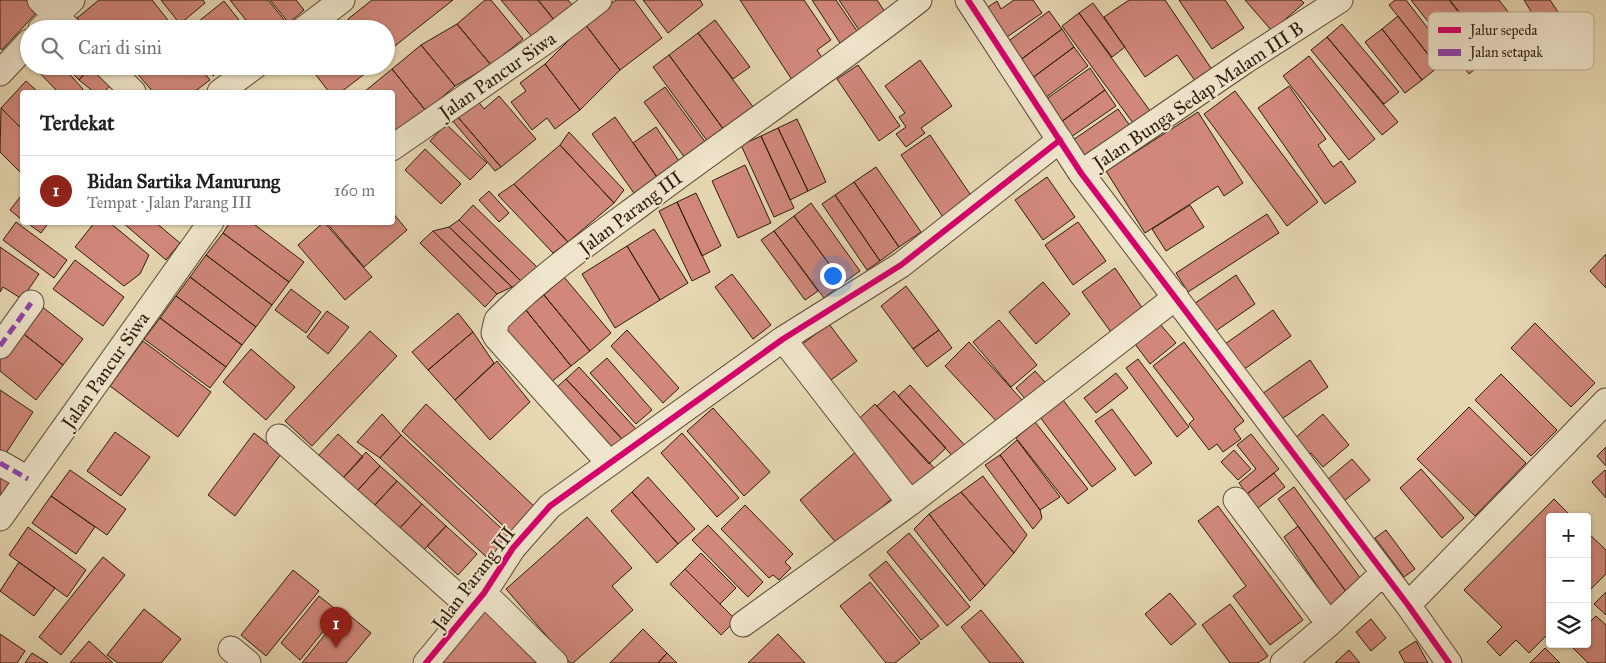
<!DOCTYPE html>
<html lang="id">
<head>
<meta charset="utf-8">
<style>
	body { margin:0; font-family:"IM FELL Great Primer",serif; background:#f2f2f2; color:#202124 }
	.controls { position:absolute; right:15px; bottom:15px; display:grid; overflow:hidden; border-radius:5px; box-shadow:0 1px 4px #0004 }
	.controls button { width:45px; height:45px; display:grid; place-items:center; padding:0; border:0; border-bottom:1px solid #e0e0e0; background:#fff; color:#202124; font:25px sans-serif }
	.you { position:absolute; left:832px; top:275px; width:18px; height:18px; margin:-12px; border:4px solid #fff; border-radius:50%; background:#1a73e8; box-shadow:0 0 0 8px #1a73e833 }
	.badge { display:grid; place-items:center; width:32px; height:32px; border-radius:50%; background:#8f2418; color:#fff; font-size:16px; font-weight:700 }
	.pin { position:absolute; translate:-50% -41px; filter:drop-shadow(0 1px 2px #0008) }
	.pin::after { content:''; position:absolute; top:26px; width:18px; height:15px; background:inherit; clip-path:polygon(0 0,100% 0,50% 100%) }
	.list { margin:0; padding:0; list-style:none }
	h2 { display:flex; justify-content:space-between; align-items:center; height:65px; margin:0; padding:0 20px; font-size:21px }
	h2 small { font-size:16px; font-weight:400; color:#757577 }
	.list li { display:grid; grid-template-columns:32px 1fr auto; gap:15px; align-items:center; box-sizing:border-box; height:70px; padding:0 20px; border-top:1px solid #e0e0e0 }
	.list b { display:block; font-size:19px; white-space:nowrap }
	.list p { margin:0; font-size:16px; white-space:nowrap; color:#757577 }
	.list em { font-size:16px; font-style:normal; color:#757577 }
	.icon { flex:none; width:28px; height:28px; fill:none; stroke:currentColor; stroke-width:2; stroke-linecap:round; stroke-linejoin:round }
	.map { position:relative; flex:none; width:1606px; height:663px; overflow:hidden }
	.search { position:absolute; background:#fff; box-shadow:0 1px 4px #0004; left:20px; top:20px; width:375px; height:55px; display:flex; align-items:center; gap:12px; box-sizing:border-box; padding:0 18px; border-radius:28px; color:#757577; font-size:19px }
	.panel { position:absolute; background:#fff; box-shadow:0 1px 4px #0004; left:20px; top:90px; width:375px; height:135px; border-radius:5px }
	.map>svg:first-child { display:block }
</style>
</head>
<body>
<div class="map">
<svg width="1606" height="663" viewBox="0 0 1606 663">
	<rect width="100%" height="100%" fill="#e6d7b1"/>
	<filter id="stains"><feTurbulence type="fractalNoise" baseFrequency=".004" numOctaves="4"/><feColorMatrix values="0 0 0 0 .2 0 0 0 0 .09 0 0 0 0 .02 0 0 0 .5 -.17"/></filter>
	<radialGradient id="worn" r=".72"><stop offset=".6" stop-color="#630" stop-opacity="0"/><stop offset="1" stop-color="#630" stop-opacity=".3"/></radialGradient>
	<!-- building -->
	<path fill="#d1887b" stroke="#2e1c0e" d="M0,0H26L38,11L2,50L0,48Z
		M99,0H152L175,29H85L77,18Z
		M161,0H203L205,3L180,24Z
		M230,0H268L285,21L275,29H253Z
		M270,0H296L304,10L289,23Z
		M372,0H453L386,53V29H355L348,19Z
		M485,0H491L523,39L491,65L457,24Z
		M501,0H538L559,26L538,44Z
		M538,0H568L577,11L559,26Z
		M616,0H634L662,38L620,70L585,24Z
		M643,0H700L703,5L668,33Z
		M740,0H804L831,40L817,50L825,62L794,83Z
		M812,0H836L857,31L840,43Z
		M839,0H877L891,21L865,39Z
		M1014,0H1033L1042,13L1001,41L982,11L997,1L1001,9Z
		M1129,0H1165L1215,74L1198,85L1177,55L1145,77L1104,17Z
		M1179,0H1225L1244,28L1212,49Z
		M1245,0H1301L1304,3L1272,31Z
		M1395,0H1406L1450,57L1438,67L1389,5Z
		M1411,0H1449L1470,27L1459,36L1481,64L1469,74Z
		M1450,0H1499L1518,25L1488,49Z
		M1524,0H1550L1562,18L1543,31Z
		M224,1L246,29H189Z
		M1093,3L1125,47L1112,57L1079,13Z
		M1049,11L1062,29L1019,61L1006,43Z
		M1079,13L1153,115L1136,127L1062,26Z
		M1398,16L1438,67L1422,80L1382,29Z
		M341,20L348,29H329Z
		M715,20L750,67L733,79L698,33Z
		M457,24L491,65L455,86L421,45Z
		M585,24L620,70L580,110L545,64Z
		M1342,24L1399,92L1384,104L1327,37Z
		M1062,29L1074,47L1031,79L1019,61Z
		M1382,29L1422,80L1405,93L1365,42Z
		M698,33L754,108L724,130L669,55Z
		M1327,37L1398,122L1382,135L1311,50Z
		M421,45L455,86L426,111L392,69Z
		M1074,47L1088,66L1045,98L1031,79Z
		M669,55L724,130L708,142L653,67Z
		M1309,56L1375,139L1349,160L1283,76Z
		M920,60L952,106L921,128L925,133L906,147L896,134L906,127L899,117L905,113L885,86Z
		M545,64L580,110L555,129L547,118L532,130L511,102L526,91L520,83Z
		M858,65L900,126L879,141L837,79Z
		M33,66H62L83,89L80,92H58Z
		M65,66H91L79,80Z
		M91,66H101L116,80L104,92H94L79,80Z
		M143,66H199L210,80L194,92H153L136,72Z
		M205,66H225L213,76Z
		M309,66H375L341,92H329Z
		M1090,68L1105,90L1061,122L1045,100Z
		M392,69L426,111L392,136V92H364Z
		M26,81L38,92H22V129L1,108Z
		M1289,86L1326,139L1318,145L1333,167L1341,161L1356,182L1325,204L1258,108Z
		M665,87L706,143L685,158L644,102Z
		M1105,90L1116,106L1071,137L1061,122Z
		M1235,91L1318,202L1287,226L1204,114Z
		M499,96L536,139L501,167L456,115L477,100L484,109Z
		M1,108L22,129L21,173L0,152Z
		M1118,109L1133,130L1088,162L1073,140Z
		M1198,112L1243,183L1224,196L1218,186L1145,233L1106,171Z
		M456,115L501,167L495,171L451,119Z
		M615,117L659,180L636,196L592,134Z
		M797,119L826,182L808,191L778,128Z
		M446,124L487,163L470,180L430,141Z
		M656,127L681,164L659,180L633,143Z
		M778,128L808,191L790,200L761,136Z
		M569,132L624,190L614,203L560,145Z
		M930,135L972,197L943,217L901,155Z
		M761,136L794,208L774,217L741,145Z
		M560,145L614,203L568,242L514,184Z
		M425,149L461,184L441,204L405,170Z
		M745,165L771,223L738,238L712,181Z
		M876,167L921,232L899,247L854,182Z
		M1047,177L1075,217L1043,240L1015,200Z
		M854,182L899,247L880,261L835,195Z
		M514,184L568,242L553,253L498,195Z
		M489,191L509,213L499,222L479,200Z
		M696,193L721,246L702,256L677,202Z
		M835,195L880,261L867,270L822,204Z
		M21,196L22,197V220L10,210Z
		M677,202L710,272L692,281L659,211Z
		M811,203L860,271L843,283L794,216Z
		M473,205L538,268L523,283L459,220Z
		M1190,205L1204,227L1166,251L1152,229Z
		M392,212L407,230L364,267L326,222H392Z
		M1267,214L1279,233L1188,292L1176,273Z
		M794,216L843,283L824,298L774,231Z
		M459,220L523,283L512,287L449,227Z
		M16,222L67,260L54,278L3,240Z
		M26,222H49L41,233Z
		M95,222H109L149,255L140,274L124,286L75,247Z
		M122,222H155L180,243L166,260Z
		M230,222H251L304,262L289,282L223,233Z
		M324,222L372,277L345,300L298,245Z
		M1078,222L1106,261L1073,285L1045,245Z
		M449,227L512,287L497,294L433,231Z
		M654,229L688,283L660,300L627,246Z
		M433,231L497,294L485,307L420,243Z
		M774,231L818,291L805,300L761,240Z
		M223,233L289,282L272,305L206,255Z
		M627,246L660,300L615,328L582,274Z
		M0,247L39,274L22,299L3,287L0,292Z
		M1606,254V288L1590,271Z
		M206,255L272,305L256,327L190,277Z
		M75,260L124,297L103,326L53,289Z
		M1115,268L1145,312L1113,335L1082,292Z
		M732,274L771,325L753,339L715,287Z
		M1236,275L1255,304L1207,337L1188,308Z
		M190,277L256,327L242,345L176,296Z
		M564,277L611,333L590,351L544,295Z
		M1043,282L1070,314L1036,344L1009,312Z
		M906,286L939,330L913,349L881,306Z
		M291,289L321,312L306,333L275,310Z
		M544,295L590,351L571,366L525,309Z
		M176,296L242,345L226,367L160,318Z
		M40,305L83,339L63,365L20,331Z
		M525,309L571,366L545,387L499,331Z
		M1273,310L1291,336L1236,375L1218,349Z
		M327,311L349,327L328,354L307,337Z
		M458,313L473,332L428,370L412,352Z
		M160,318L226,367L210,388L144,339Z
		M999,320L1037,365L1011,387L973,342Z
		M1535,323L1595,383L1571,407L1511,348Z
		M829,324L857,361L824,385L797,348Z
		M1160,324L1176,343L1150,364L1135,344Z
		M627,330L679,388L663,403L611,346Z
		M939,330L952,348L927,367L913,349Z
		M20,331L63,365L36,400L0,371V357Z
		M370,331L397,356L312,446L285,421Z
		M473,332L494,363L455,400L428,370Z
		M143,341L211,392L178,437L110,386Z
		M969,342L1024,402L1000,425L945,366Z
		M1184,342L1244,421L1234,429L1241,439L1223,452L1217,444L1209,450L1189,424L1194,419L1153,366Z
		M251,349L295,387L266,420L223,382Z
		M607,358L652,410L636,424L590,373Z
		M1138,359L1189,427L1177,437L1126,368Z
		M1310,360L1328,387L1273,425L1255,399Z
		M497,361L530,402L490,440L455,400Z
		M579,367L636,429L623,440L566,379Z
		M1035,371L1052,390L1032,407L1016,388Z
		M1116,373L1128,388L1096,413L1084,398Z
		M1501,374L1557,430L1531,456L1475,400Z
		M566,379L623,440L605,457L548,395Z
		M910,385L969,450L957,461L898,396Z
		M0,390L33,412L4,456L0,453Z
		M894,391L946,448L929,464L877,406Z
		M1063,400L1116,469L1092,487L1040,417Z
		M426,404L537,509L513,535L402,431Z
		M875,404L938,472L915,493L853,424Z
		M1469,407L1526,463L1475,516L1417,459Z
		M713,408L770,472L744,496L687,431Z
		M1112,409L1152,463L1135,476L1095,421Z
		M382,414L401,435L380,458L357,442Z
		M1323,414L1349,445L1323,467L1311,453L1302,461L1287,445Z
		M1035,422L1088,489L1068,504L1016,438Z
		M115,432L150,457L121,496L87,471Z
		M254,433L281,454L235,516L208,495Z
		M682,433L739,498L717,517L661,453Z
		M338,434L363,457L343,478L319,455Z
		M1251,434L1279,469L1247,494L1239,483L1256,469L1237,445Z
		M401,435L516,542L495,565L380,458Z
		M1017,440L1060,497L1040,510L1000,455Z
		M1606,447V466L1597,456Z
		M858,450L896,495L838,545L800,500Z
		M1234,450L1251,469L1238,480L1221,462Z
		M366,452L380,466L357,491L343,478Z
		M1000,455L1040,510L1042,518L1033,529L985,465Z
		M1352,459L1370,480L1339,505L1321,485Z
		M380,466L397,481L374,506L357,491Z
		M1421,469L1464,518L1442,538L1400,488Z
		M70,470L126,509L107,535L51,496Z
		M1605,470L1606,471V498L1592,482Z
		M1274,473L1285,487L1258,508L1247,494Z
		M0,476L9,483L0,496Z
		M983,476L1027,535L1014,553L961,492Z
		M648,477L695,529L678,544L632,492Z
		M397,481L422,504L399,529L374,506Z
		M1294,487L1366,586L1350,597L1278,499Z
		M632,492L678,544L657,563L611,511Z
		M961,492L1014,553L985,586L929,514Z
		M51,496L95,527L76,554L32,523Z
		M1554,499L1572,517H1550V632L1529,653L1516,640L1500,656L1487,642L1502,627L1464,590Z
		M422,504L446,526L423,551L399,529Z
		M745,505L793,554L785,562L791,568L779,580L773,575L769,578L721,529Z
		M1218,506L1303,620L1270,645L1233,596L1246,586L1198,521Z
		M929,514L985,586L970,601L914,529Z
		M587,517L632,568L612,586L633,610L573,663H570L506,589Z
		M708,525L763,582L748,597L692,540Z
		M446,526L477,554L458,575L427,546Z
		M1298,526L1350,597L1332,608L1284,537Z
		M28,527L86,570L67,597L9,555Z
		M1386,530L1415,569L1404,577L1375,538Z
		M1587,532L1606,550V574L1587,593Z
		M909,533L970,607L947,626L887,552Z
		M701,553L736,588L720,604L685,569Z
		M103,557L125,575L61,655L39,637Z
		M886,561L939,626L921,640L869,575Z
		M19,562L55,588L34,616L0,591Z
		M685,569L736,620L721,635L670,584Z
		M293,570L319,591L266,656L241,635Z
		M870,582L920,643L895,663H886L840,606Z
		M1606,592V615L1594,604Z
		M1170,593L1196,624L1171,645L1145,614Z
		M319,596L339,612L300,660L281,643Z
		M484,604L545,663H437Z
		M1230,604L1268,656L1258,663H1230L1202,625Z
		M144,609L181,639L161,663H118L107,655Z
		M981,610L1024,663H990L961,627Z
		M344,611L371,633L346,663H302Z
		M1596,616L1606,625V663H1588L1569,644H1587V625Z
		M1371,619L1386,638L1371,651L1356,632Z
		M643,629L667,653L658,663H610Z
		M0,634L25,651L17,663H0Z
		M778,634L805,663H748Z
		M89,641L113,663H70Z
		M1416,641L1428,663H1405L1399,652Z
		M1545,648L1560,663H1530Z
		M1349,650L1360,663H1335Z
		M32,653L48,663H25Z
		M667,653L677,663H658Z"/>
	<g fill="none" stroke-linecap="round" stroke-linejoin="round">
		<defs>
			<path id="street" d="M40,0L69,29
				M968,0L1081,173L1408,605L1449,663
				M41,29L72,0
				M304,29L342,0
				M107,66L133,92
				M0,73L29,42
				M220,92L255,66
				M392,148L546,41L599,0
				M1081,173L1245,61L1340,0
				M783,339L910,503
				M0,346L31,303
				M279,437L471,608
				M0,463L28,479
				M609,463L497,338L494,333L497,320C541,276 592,240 641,204C733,135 829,70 919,0
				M1236,500L1329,624
				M0,518L211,222
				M484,593L555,663
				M1408,605L1606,401
				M743,624L910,503L1176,297
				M231,649L248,663
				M426,663L484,593L513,548L550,506L783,339L901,265L1060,140
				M1283,663L1329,624L1383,573"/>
		</defs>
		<!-- street casing -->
		<use href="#street" stroke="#5c4b37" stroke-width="27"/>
		<!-- street -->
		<use href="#street" stroke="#efe5cc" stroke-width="25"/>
		<!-- quiet -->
		<path stroke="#8e44ad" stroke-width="5" stroke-dasharray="10 5" stroke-linecap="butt" d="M0,346L31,303
			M0,463L28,479"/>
		<defs>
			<path id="cycleway" d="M968,0L1081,173L1408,605L1449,663
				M426,663L484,593L513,548L550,506L783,339L901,265L1060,140"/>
		</defs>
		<!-- cycleway casing -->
		<use href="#cycleway" stroke="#efe5cc" stroke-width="9"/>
		<!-- cycleway -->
		<use href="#cycleway" stroke="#d6006c" stroke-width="6"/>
	</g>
	<g text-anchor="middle" stroke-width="4" stroke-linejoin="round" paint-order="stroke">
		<!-- street labels -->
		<g font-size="19" fill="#2e1c0e" stroke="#efe5cc">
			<text transform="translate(497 75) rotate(-35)" y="7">Jalan Pancur Siwa</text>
			<text transform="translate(1198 95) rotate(-34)" y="7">Jalan Bunga Sedap Malam III B</text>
			<text transform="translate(630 212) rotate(-37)" y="7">Jalan Parang III</text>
			<text transform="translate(105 370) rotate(-55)" y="7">Jalan Pancur Siwa</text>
			<text transform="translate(473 578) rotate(-53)" y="7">Jalan Parang III</text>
		</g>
	</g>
	<!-- legend -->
	<rect x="1428" y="12" width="166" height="58" rx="8" fill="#efe5cc" stroke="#b5a993" stroke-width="1"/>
	<rect x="1438" y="27" width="23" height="6" fill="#d6006c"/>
	<rect x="1438" y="49" width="23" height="7" fill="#8e44ad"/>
	<g font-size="14" fill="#2e1c0e">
		<text x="1470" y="35">Jalur sepeda</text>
		<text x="1470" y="57">Jalan setapak</text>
	</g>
	<rect width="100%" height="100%" filter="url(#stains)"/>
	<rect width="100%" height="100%" fill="url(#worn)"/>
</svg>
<div class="controls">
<button>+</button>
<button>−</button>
<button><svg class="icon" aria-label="layers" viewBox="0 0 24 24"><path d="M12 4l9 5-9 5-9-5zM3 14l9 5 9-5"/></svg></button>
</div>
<div class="you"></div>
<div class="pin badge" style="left:336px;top:648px">1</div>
<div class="search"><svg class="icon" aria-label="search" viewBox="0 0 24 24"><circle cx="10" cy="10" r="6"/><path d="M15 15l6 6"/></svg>Cari di sini</div>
<section class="panel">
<h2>Terdekat<small></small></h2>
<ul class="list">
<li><span class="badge">1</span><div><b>Bidan Sartika Manurung</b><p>Tempat · Jalan Parang III</p></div><em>160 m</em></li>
</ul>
</section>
</div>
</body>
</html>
